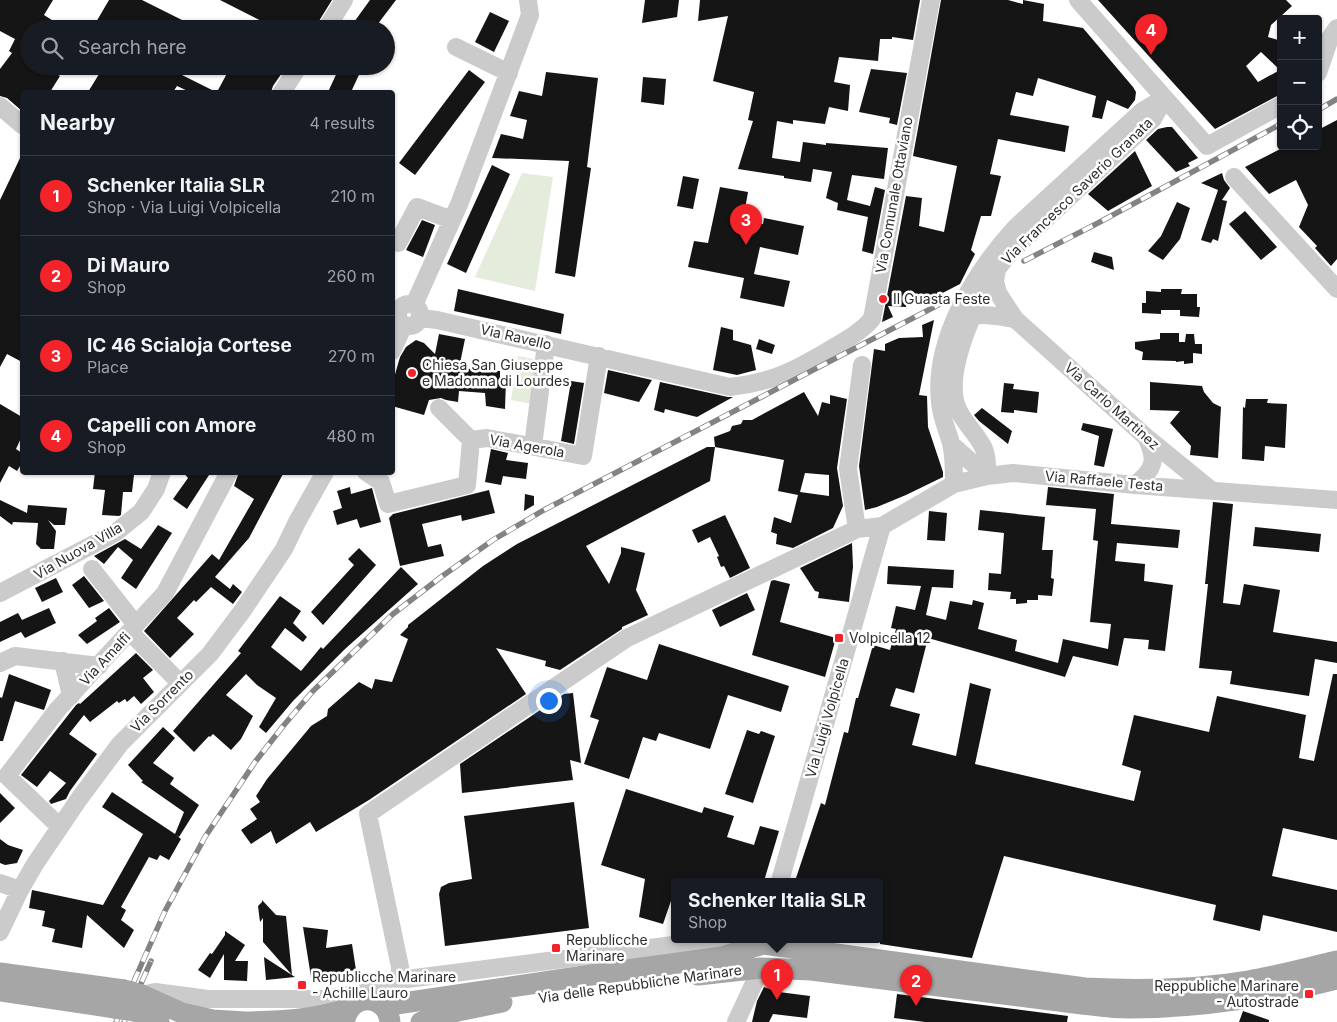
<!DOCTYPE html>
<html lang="en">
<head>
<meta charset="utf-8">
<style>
	body { margin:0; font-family:Inter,sans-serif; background:#20242c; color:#f1f3f6 }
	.controls { position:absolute; right:15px; top:15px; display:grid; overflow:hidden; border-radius:5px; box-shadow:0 1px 4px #0004 }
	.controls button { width:45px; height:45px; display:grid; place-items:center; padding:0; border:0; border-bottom:1px solid #363941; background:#171b24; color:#f1f3f6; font:25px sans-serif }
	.you { position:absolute; left:548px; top:700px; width:18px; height:18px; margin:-12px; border:4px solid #fff; border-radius:50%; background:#1a73e8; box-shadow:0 0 0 8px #1a73e833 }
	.badge { display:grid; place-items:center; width:32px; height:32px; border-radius:50%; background:#f22429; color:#fff; font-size:16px; font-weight:700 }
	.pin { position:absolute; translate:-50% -41px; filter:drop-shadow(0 1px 2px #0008) }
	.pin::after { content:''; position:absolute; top:26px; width:18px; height:15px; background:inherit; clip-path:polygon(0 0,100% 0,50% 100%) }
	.popup { position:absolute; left:671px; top:878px; width:212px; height:65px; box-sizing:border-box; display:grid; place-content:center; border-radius:5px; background:#171b24; filter:drop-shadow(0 1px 4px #0005); font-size:16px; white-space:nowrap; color:#9ea1a6 }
	.popup b { font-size:19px; color:#f1f3f6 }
	.popup::after { content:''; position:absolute; left:50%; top:100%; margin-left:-10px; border:10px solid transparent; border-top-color:#171b24 }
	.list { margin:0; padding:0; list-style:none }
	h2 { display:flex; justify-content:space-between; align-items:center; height:65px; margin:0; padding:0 20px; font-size:21px }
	h2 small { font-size:16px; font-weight:400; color:#9ea1a6 }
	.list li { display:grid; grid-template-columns:32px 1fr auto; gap:15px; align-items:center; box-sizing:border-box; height:80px; padding:0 20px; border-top:1px solid #363941 }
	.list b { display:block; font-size:19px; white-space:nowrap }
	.list p { margin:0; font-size:16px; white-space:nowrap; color:#9ea1a6 }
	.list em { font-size:16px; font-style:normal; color:#9ea1a6 }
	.icon { flex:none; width:28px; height:28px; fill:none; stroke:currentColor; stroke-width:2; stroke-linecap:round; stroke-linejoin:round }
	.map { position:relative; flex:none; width:1337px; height:1022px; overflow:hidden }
	.search { position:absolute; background:#171b24; box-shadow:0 1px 4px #0004; left:20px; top:20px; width:375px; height:55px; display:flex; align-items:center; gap:12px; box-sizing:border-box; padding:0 18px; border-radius:28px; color:#9ea1a6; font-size:19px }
	.panel { position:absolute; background:#171b24; box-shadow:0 1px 4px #0004; left:20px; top:90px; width:375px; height:385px; border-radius:5px }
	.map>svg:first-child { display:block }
</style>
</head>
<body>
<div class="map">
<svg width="1337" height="1022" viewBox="0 0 1337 1022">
	<rect width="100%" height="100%" fill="#fff"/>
	<!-- green -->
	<path fill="#e4eddb" d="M522,173L553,177L535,291L475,277Z
		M518,356L539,360L532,404L511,400Z"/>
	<!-- building -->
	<path fill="#151515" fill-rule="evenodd" d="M0,0H53L44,15L66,29H29V66H55L52,72L60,76L50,92H22V111L7,98L0,96V69L12,53L9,51L15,39L0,31Z
		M109,0H142L200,29H150L142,25L139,29H92Z
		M220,0H332L314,29H270L271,26Z
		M370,0H396L374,29H349Z
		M645,0H679L677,17L642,23Z
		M700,0H920L913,40L892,37V39H880L878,61L839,57L834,82L850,85L848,111L829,107L825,124L793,120V124L777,121L772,158L800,162L803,142L826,145V143L888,148L884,179L852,175L847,200L870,206L875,187L885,190L873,254L862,251L868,217L837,210L838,203L826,198L832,172L813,169L811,182L784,178V176L738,169L753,121L748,120L754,92L713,81L728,16L698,21Z
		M941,0H1008L1023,4V0L1044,4L1043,21L1083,28L1133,87L1136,92L1135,100L1128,109L1107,100L1102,119L1092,117L1096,96L1038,78L1033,96L1016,92L1010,115L1069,126L1065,152L998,139L990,174L1001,176L991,216H981L971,250L975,254L960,284L931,299L908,295L906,307L888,306L893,317L882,322L906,196L922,198L919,226L944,232L957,166L913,156Z
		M1098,0H1286L1292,6L1271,25L1268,37L1281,41V94L1215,129ZM1261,52L1280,70L1258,82L1246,66Z
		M490,12L509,21L494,52L475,42Z
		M104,66H164L216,92H190L177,86L173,92H88Z
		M231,66H278L284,70L273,86L271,92H217Z
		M340,66H363L351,92H328Z
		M871,69L907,73L897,125L889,123L890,118L859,112Z
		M469,70L485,82L415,175L399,163Z
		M546,72L598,78L587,167L591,168L575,277L555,273L569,161L492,158L501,134L523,139L527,120L510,116L519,91L542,96Z
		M643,77L666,79L664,105L641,102Z
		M1337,120V259L1331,266L1315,248L1317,246L1299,227L1308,205L1296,180L1269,194L1245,167L1286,146H1318V130Z
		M1167,127H1172L1198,158L1188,163L1190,166L1176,172L1146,140L1158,129Z
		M1135,151L1152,186L1108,211L1088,194Z
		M22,154V362L7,354L0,367V200Z
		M492,165L510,174L466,273L447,264Z
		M1222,173L1224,180L1230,188L1222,200L1227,201L1218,241L1213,239L1211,243L1201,240L1218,190L1201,183Z
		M683,176L699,179L693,209L677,206Z
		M720,187L748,192L743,220L763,224L764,218L804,226L798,255L760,247L754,274L790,281L784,307L740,298L744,278L688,267L694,241L708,243Z
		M1177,202L1190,208L1180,239L1163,260L1148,251L1161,236Z
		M1245,211L1277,247L1261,260L1229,224Z
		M422,220L435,225L423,257L406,250Z
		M1094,252L1112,257L1114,270L1091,262Z
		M458,289L564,314L561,334L454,311Z
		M1161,289H1182L1181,294H1197V307H1200L1199,317L1180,316V310H1161V314L1142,313V303H1146V291L1161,292Z
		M934,320L919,395L927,396L928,427L943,472V477L906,495L877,507L865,510L859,466L874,349L885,351V344L899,338L923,337L922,325Z
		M721,327L733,330V340L751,345L756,370L737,375L713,370Z
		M1160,333H1179V342H1185L1186,334H1194L1195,344H1202V354L1193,353V363L1184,364V361L1176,362V361L1142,360L1143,352L1135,349V342L1160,339Z
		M439,334L465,339L459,368L500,371V380H506L505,409L486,406L485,393L459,391L458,402L446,400L441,398L429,400L424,415L392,406V385L400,357L406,347L416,340L424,343L435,354Z
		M759,339L775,345L772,354L756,349Z
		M608,370L652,380L639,402L631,400L604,393Z
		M571,381L584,383L574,444L561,441Z
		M660,382L728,397H733L697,417L665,409L664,413L654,410Z
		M1150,382L1202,386L1204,392L1213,403L1221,407L1218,458L1190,455L1191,446L1170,423L1180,411L1150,410Z
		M1004,383L1014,384L1013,389L1039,392L1037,413L1014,410V413L1001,412Z
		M804,392L818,416L822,402L830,404V395L847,399L837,468L843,506L833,528L793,548L776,544L777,534L771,532L774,517L791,523L798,495L778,491L784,460L715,447L714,437L730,431L732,426L741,424L743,420H752ZM805,473L829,475V496L800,492Z
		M1246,399H1268L1267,403L1287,404L1285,448L1265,446L1264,461L1242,459L1243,407L1245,408Z
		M0,404L22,417V436L16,449L22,453V463L17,471L9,466L0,483Z
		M982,408L1012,431L1008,444L979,421L974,415Z
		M1083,423L1113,429L1104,467L1094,465L1099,436L1081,430Z
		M707,447H715L710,481L586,546L609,584L621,553V547L645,553L636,590L648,615L622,627V629L560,670L545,666L546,661L496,648L526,694L369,800L316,832L310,822L276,844L271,831L251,844L241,830L257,819L250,809L260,802L256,796L267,779L311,726L327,716L328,709L359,682L372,689L375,679L392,682L408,639L400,635L408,627V625L483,566L517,544Z
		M491,449L508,453L506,460L528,463L526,479L503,476L501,485L485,482Z
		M95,472L134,475L132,492H123L121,515L119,516L102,515L105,490L93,489Z
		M183,472H211L187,509L173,499L188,478Z
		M239,472H284L249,538L215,577L230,589L233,584L242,592L233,604L211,587L196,602L194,600L177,618L194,634L170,658L144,631L212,554L219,560L254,499L234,486Z
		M350,487L351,494L372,488L381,522L360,528L357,519L337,525L333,511L342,508L337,491Z
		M1048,487L1114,494L1111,524L1180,530L1178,548L1117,543L1115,561L1145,564L1144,581L1173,585L1165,651L1148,649L1149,640L1124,638L1118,666L1073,656L1065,677L928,638L914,693L896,688L890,706L920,714L912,745L956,756L970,683L991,689L975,764L1134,801L1141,771L1122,765L1134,715L1209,732L1217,696L1306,715L1299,758L1314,761L1333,674H1337V840L1283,828L1272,876L1337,890V932L1263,915L1260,931L1213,920L1216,905L1004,856L972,958L880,944V881H795L821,803L825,805L844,732L848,733L856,698H858L873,645L890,650L896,629L891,628L896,606L915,610L921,586L887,584L888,566L954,570L953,588L932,587L926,615L946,620L950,601L972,605L973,600L984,603L978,629L1017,640L1015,651L1058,663L1063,639L1108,649L1111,624L1090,622L1098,541L1093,540L1096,509L1046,505Z
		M489,490L495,513L462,521L461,515L422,524L428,547L441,544L444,556L400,566L389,518L393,514Z
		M525,494L534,496V505L524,511Z
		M0,500L27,513L28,505L67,508L65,525H54L48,520L56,531L54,549H41L36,544L38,523L13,522L12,525L0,516Z
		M1213,502L1233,504L1223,603L1240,605L1244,584L1280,590L1273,632L1337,642V663L1315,659L1309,696L1230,684L1232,671L1199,668L1208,584H1205Z
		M980,510L1045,517L1042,550H1053L1051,578L1054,579L1052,596L1038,595V600H1027V603L1016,604V599H1010L1011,592L988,590L989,573L1001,574L1004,533L978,530Z
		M929,511L947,513L945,541L927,540Z
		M725,515L750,568L730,578L724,566L721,567L717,557L719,556L710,537L698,543L692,530Z
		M158,525L172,533L136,589L121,578L133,560L118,547L104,564L94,556L125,539L141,549Z
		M1255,527L1321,534L1319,552L1253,546Z
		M852,543L853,567L849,602L818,598L819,592L815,591L800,568Z
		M359,548L376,565L323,625L311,612L354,565L348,559Z
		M401,567L418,584L345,649L293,701L266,733L259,727L276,698L257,685L246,674L226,695L253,716L241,739L231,750L213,734L210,737L209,736L194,752L173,731L241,653L238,651L280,596L301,611L293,623L307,637L303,642L285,628L271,647L301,671L321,647L323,649Z
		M84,576L104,601L89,608L72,585Z
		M56,578L63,592L42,602L35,588Z
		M774,580L790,584L780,622L836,638L825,677L752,655L771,581Z
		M747,593L755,610L720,627L712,610Z
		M49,608L56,623L25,638L21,632L0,642V622L18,613L22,620Z
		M109,608L120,622L87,644L78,635L97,621L95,618Z
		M659,644L789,686L781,712L728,695L710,749L659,733L656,741L643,737L629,779L584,764L599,720L590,717L607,667L647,680Z
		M136,653L153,670L143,678L154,692L141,704L134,696L127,702L125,699L119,703L117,701L90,722L84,715L69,734L97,754L70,791L66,799L51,804L49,801L66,783L50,771L37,787L21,775L76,705L79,703L80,704Z
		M9,674L51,690L44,710L15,701L3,741H0V697L2,698Z
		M573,693L581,763L570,760L573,780L462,793L460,764L564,694Z
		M163,727L175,738L153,763L174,778L170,784L199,805L179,837L176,835L181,839L169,860L160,855L157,860L149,857L121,907L126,910L121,920L134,930L124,948L87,915L82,948L52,942L55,929L42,926L45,911L29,908L32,890L103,905L143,834L102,807L112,792L175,834L184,812L141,782L143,781L128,765Z
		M747,730L759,734L761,731L775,736L753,803L725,794Z
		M626,789L702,813L704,807L734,816L727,837L754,845L760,826L779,831L764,881H674V899L672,898L663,924L639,917L645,879L601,865Z
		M0,793L15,808L0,823Z
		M574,802L589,928L445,946L439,894L441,887L449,883L472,879L464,816Z
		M0,839L8,845L23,850L17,863L5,865L0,863Z
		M262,900L276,915L286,916L292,975L263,942V918L260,922L258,906L262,902Z
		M303,927L328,930L326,948L352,944L356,970L311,977Z
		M225,931L245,945L235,961H248L247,981L224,980V954L210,978L198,970L210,953L212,954L225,935Z
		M264,957L295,977L266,980Z
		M764,987L779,992L810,996L807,1018L773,1014L769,1022H752L757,1001Z
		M897,994L1068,1016L1067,1022H925L894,1018Z
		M1243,1011L1269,1020V1022H1239Z"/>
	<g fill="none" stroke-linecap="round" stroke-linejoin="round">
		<!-- minor -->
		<path stroke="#cbcbcb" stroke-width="18" d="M1078,0L1207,146L1281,105
			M326,29L344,0
			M456,47L509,73
			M1318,73L1330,38L1337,28
			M282,92L299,66
			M0,106L22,125
			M1234,177L1337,289
			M392,241L398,243L417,207L452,220
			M997,270L995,281L998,293L1015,319L1146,437L1211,490
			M398 315a11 11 0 1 1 22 0a11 11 0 1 1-22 0Z
			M414,305L460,202L530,15L528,0
			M420,318L437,320L730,387C773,382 794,371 831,349C846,340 861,332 872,319L931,0
			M964,319C981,312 997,316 1015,319
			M392,351L404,325
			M471,440L487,438L583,456L599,356
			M951,444L987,476
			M533,446L546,344
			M366,472L381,482L388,504L467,485L471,440L439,408
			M987,476C987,467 988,458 984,449C977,433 961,421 956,404C945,369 978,297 998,268C1003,261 1009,254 1015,248L1153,119L1163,101
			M954,484C954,471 954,456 951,443C947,429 941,417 940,402C933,340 975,272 1015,228L1141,112L1164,98
			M1135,485C1155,469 1157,460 1146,437
			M857,529L848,469L862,365
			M92,569L136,625
			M0,593L115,533L141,512L156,489L162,472
			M130,632L180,683
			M63,661L71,696
			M0,663L15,656L99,666
			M60,827L7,776L58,709L165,593L229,472
			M780,881L882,526
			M0,883L20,890
			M0,932L20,890L35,864L79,799L120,744L210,654L243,610L284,549L297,522L325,472
			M399,980L400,967L368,814L627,638L857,529L882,526L954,484L987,476L1013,473L1135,485L1337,500
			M142,995L155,992L208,999H325L382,990L399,980L720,939L760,943
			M736,1022L761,968"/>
		<!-- major -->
		<path stroke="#a6a6a6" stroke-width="21" d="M0,973L124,990
			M698,975L761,968L811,970L1082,1004C1098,1006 1113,1008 1128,1008C1199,1008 1269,997 1337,979
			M0,991L115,1008
			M142,995L182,1013L213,1020L245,1022
			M383,1006L598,974L722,957L763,944L1085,988C1140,991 1194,990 1248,981C1278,976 1307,968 1337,961
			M135,1011L159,1022
			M345,1019C352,992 387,994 390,1022
			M245,1022C284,1021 313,1020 350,1008
			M421,1022L458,1011L502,1002"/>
		<defs>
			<path id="rail" d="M1318,110L1337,99
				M1024,261L1098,223L1281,124
				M116,1022L165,911L205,837L255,762L284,725L313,691L393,614L441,577L493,540L544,510L938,305
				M124,1022L151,961"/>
		</defs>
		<!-- rail casing -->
		<use href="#rail" stroke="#838383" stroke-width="5.5"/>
		<!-- rail -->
		<use href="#rail" stroke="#fff" stroke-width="4" stroke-dasharray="11" stroke-linecap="butt"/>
		<!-- major-bridge -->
		<path stroke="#a6a6a6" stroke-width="21" d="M124,990L142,995
			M115,1008L135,1011"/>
	</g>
	<!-- markers -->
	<g fill="#f22429" stroke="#fff" stroke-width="2">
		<circle cx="883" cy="299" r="5"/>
		<circle cx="412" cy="373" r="5"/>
		<rect x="834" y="633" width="10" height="10" rx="2.5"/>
		<rect x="551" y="943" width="10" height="10" rx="2.5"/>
		<rect x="297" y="980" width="10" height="10" rx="2.5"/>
		<rect x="1304" y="989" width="10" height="10" rx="2.5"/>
	</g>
	<g text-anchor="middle" stroke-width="5" stroke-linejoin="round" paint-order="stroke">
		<!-- street labels -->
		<g font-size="14" fill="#2e2e2e" stroke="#fff">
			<text transform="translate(1077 191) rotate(-44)" y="5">Via Francesco Saverio Granata</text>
			<text transform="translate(894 195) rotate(-80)" y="5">Via Comunale Ottaviano</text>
			<text transform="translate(516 337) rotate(13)" y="5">Via Ravello</text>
			<text transform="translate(1112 406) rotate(42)" y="5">Via Carlo Martinez</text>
			<text transform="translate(527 446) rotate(10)" y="5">Via Agerola</text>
			<text transform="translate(1104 481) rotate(5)" y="5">Via Raffaele Testa</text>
			<text transform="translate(78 551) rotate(-30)" y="5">Via Nuova Villa</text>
			<text transform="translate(105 659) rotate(-47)" y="5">Via Amalfi</text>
			<text transform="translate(162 701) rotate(-45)" y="5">Via Sorrento</text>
			<text transform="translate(827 718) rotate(-74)" y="5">Via Luigi Volpicella</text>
			<text transform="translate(640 984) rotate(-8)" y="5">Via delle Repubbliche Marinare</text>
		</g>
		<!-- poi labels -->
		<g font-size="14" fill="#2e2e2e" stroke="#fff" text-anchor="start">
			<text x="893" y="304">Il Guasta Feste</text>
			<text x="422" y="370">Chiesa San Giuseppe<tspan x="422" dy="16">e Madonna di Lourdes</tspan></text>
			<text x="849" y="643">Volpicella 12</text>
			<text x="566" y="945">Republicche<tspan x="566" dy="16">Marinare</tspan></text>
			<text x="312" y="982">Republicche Marinare<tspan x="312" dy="16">- Achille Lauro</tspan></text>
			<text x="1299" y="991" text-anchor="end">Reppubliche Marinare<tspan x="1299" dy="16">- Autostrade</tspan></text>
		</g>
	</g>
</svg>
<div class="controls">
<button>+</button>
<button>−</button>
<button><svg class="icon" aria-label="locate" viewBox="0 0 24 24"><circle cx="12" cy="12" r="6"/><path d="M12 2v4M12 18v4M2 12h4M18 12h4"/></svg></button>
</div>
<div class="you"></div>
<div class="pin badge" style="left:777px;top:1000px">1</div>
<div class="popup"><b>Schenker Italia SLR</b>Shop</div>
<div class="pin badge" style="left:916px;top:1006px">2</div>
<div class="pin badge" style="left:746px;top:245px">3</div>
<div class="pin badge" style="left:1151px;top:55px">4</div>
<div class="search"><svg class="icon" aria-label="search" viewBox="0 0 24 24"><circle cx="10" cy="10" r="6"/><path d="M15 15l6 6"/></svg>Search here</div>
<section class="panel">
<h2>Nearby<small>4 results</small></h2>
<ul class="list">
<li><span class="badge">1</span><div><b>Schenker Italia SLR</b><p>Shop · Via Luigi Volpicella</p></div><em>210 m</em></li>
<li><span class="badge">2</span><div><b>Di Mauro</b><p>Shop</p></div><em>260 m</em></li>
<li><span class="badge">3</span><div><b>IC 46 Scialoja Cortese</b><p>Place</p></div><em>270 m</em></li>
<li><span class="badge">4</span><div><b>Capelli con Amore</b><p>Shop</p></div><em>480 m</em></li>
</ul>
</section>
</div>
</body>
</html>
